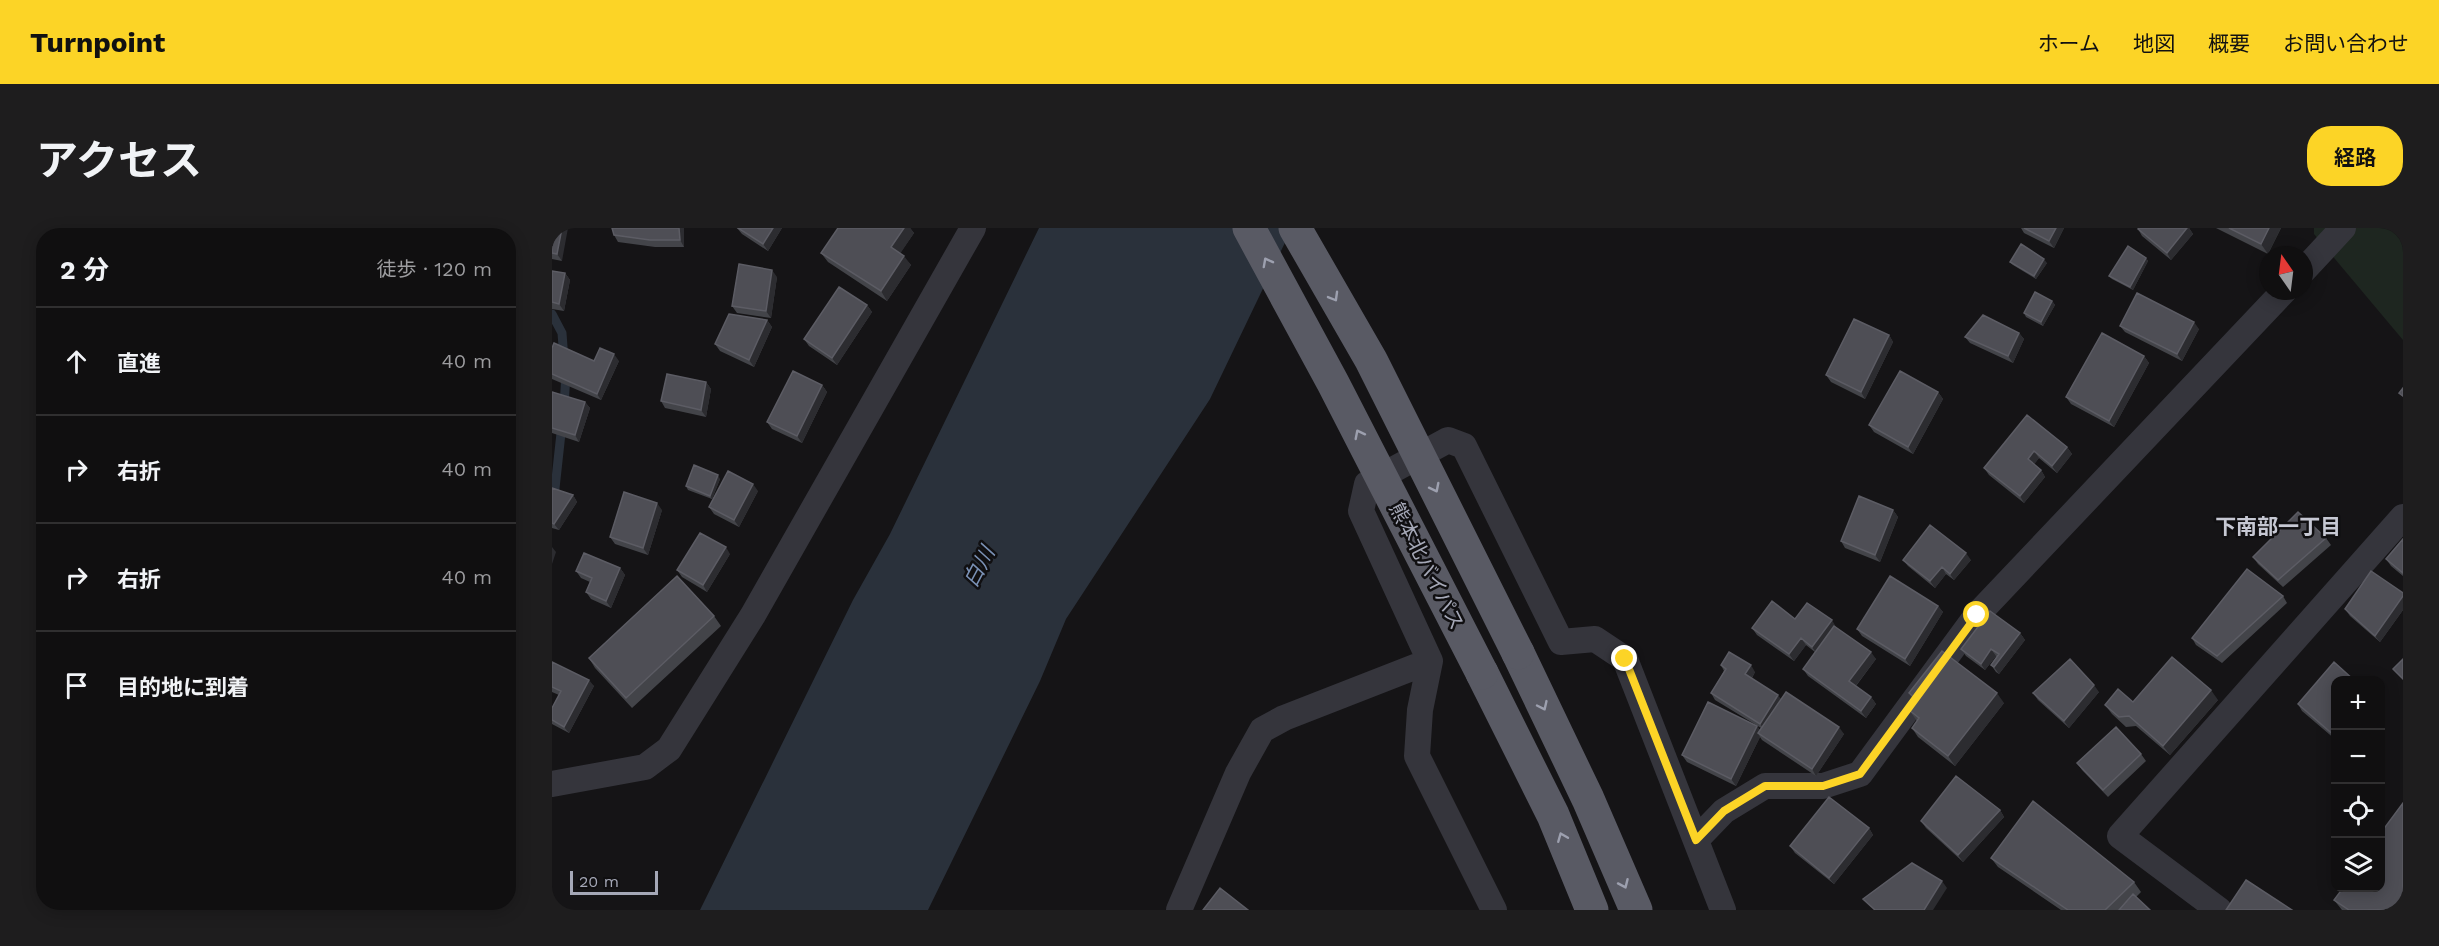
<!DOCTYPE html>
<html lang="ja">
<head>
<meta charset="utf-8">
<style>
	body { margin:0; font-family:"Work Sans","Noto Sans JP",sans-serif; background:#1e1d1e; color:#f1f3f6 }
	.controls { position:absolute; right:18px; bottom:18px; display:grid; overflow:hidden; border-radius:12px; box-shadow:0 3px 15px #0003 }
	.controls button { width:54px; height:54px; display:grid; place-items:center; padding:0; border:0; border-bottom:2px solid #302f30; background:#100f10; color:#f1f3f6; font:30px sans-serif }
	.compass { position:absolute; left:1707px; top:18px; width:54px; height:54px; border-radius:50%; background:#100f10; box-shadow:0 3px 15px #0003; rotate:346deg }
	.scale { position:absolute; left:18px; bottom:15px; width:88px; box-sizing:border-box; padding-left:6px; border:3px solid #a5a8b7; border-top:0; font-size:16px; line-height:21px; white-space:nowrap; color:#a5a8b7; -webkit-text-stroke:4px #100f11; paint-order:stroke }
	.stop { position:absolute; width:18px; height:18px; margin:-14px; border:4px solid #fcd426; border-radius:50%; background:#fff }
	.stop.end { background:#fcd426; border-color:#fff; box-shadow:0 2px 6px #0008 }
	.list { margin:0; padding:0; list-style:none }
	h2 { display:flex; justify-content:space-between; align-items:center; height:78px; margin:0; padding:0 24px; font-size:26px }
	h2 small { font-size:20px; font-weight:400; color:#9c9c9f }
	.list li { display:grid; grid-template-columns:39px 1fr auto; gap:18px; align-items:center; box-sizing:border-box; height:108px; padding:0 24px; border-top:2px solid #302f30 }
	.list b { display:block; font-size:22px; white-space:nowrap }
	.list em { font-size:20px; font-style:normal; color:#9c9c9f }
	.icon { flex:none; width:33px; height:33px; fill:none; stroke:currentColor; stroke-width:2; stroke-linecap:round; stroke-linejoin:round }
	.map { position:relative; flex:none; width:1851px; height:682px; overflow:hidden; border-radius:24px }
	header { display:flex; align-items:center; gap:36px; box-sizing:border-box; height:84px; padding:0 30px; background:#fcd426; color:#111 }
	header strong { font-size:28px }
	nav { display:flex; gap:33px; margin-inline-start:auto; font-size:21px }
	.intro { display:flex; align-items:center; justify-content:space-between; box-sizing:border-box; height:144px; padding:0 36px }
	h1 { margin:0; font-size:42px }
	.button { padding:15px 27px; border-radius:24px; background:#fcd426; color:#111; font-size:21px; font-weight:700 }
	main { display:flex; gap:36px; padding:0 36px }
	aside { flex:1; background:#100f10; border-radius:24px; box-shadow:0 3px 15px #0003 }
	.map>svg:first-child { display:block }
</style>
</head>
<body>
<header>
<strong>Turnpoint</strong>
<nav><a>ホーム</a><a>地図</a><a>概要</a><a>お問い合わせ</a></nav>
</header>
<div class="intro"><h1>アクセス</h1><a class="button">経路</a></div>
<main>
<aside>
<h2>2 分<small>徒歩 · 120 m</small></h2>
<ul class="list">
<li><svg class="icon" aria-label="ahead" viewBox="0 0 24 24"><path d="M12 20V5M6 11l6-6 6 6"/></svg><div><b>直進</b></div><em>40 m</em></li>
<li><svg class="icon" aria-label="right" viewBox="0 0 24 24"><path d="M7 20v-9h11M14 6l5 5-5 5"/></svg><div><b>右折</b></div><em>40 m</em></li>
<li><svg class="icon" aria-label="right" viewBox="0 0 24 24"><path d="M7 20v-9h11M14 6l5 5-5 5"/></svg><div><b>右折</b></div><em>40 m</em></li>
<li><svg class="icon" aria-label="arrive" viewBox="0 0 24 24"><path d="M6 21V4h12l-3 4 3 4H6"/></svg><div><b>目的地に到着</b></div></li>
</ul>
</aside>
<div class="map">
<svg width="1851" height="682" viewBox="0 0 1851 682">
	<rect width="100%" height="100%" fill="#151416"/>
	<!-- green -->
	<path fill="#1e2620" d="M1762,0H1851V112L1762,6Z"/>
	<!-- water -->
	<path fill="#2a313b" d="M487,0H740L658,171L514,391L488,453L376,682H148L301,372L338,306Z"/>
	<g fill="none" stroke-linecap="round" stroke-linejoin="round">
		<!-- stream -->
		<path stroke="#2a313b" stroke-width="9" d="M0,86L10,105L12,132
			M12,179L14,145
			M0,288L10,196"/>
		<!-- minor -->
		<path stroke="#35353c" stroke-width="26" d="M1752,42L1791,0
			M0,556L93,539L117,521L201,387L421,0
			M1144,612L1172,583L1213,558H1271L1308,546L1425,387L1732,63
			M627,682L686,545L710,502L732,490L878,433
			M942,682L865,528L868,482L878,433L809,283L815,256L896,212L912,218L1009,414L1043,411L1073,431L1171,682
			M1667,682L1568,608L1851,289"/>
		<!-- trunk -->
		<path stroke="#595a64" stroke-width="33" d="M966,425L1036,571L1084,682
			M930,445L1001,587L1040,682"/>
		<!-- trunk-bridge -->
		<path stroke="#595a64" stroke-width="33" d="M697,0L781,155L930,445
			M743,0L819,132L966,425"/>
	</g>
	<!-- wall -->
	<path fill="#434449" d="M0,0L10,33L0,31Z
		M132,0V19H103L66,14L62,7Z
		M185,0H230L216,23L190,6Z
		M286,0H358L362,5L348,25L359,37L335,73L276,34L269,25Z
		M1469,0H1512L1502,20L1472,5Z
		M1587,0H1637L1641,6L1619,32L1590,8L1586,1Z
		M1664,0H1729L1716,26Z
		M1594,30L1596,33L1581,62L1560,51L1557,48Z
		M1458,34L1495,35L1484,51L1461,37Z
		M0,43L13,45L18,52L12,83L0,81Z
		M225,49L219,90L185,85L180,78Z
		M1500,73L1503,77L1491,98L1474,89L1472,85Z
		M315,77L320,84L285,137L257,118L252,111Z
		M215,92L220,99L202,139L168,123L163,116Z
		M1568,98L1647,101L1630,133L1573,104Z
		M1467,105L1472,111L1461,135L1418,115L1413,109Z
		M1337,107L1341,114L1313,171L1279,154L1274,147Z
		M0,120L42,133H67L49,172L0,151Z
		M1592,128L1597,135L1562,199L1519,176L1514,169Z
		M154,154L159,161L154,189L113,180L109,173Z
		M270,157L275,164L250,215L220,201L215,194Z
		M0,164L33,174L38,180L27,214L0,205Z
		M1386,164L1391,171L1361,226L1322,204L1317,197Z
		M1475,187L1515,219L1520,226L1505,245L1487,230L1482,236L1489,242L1493,249L1472,275L1437,247L1432,240Z
		M168,251L160,271L136,262L134,258Z
		M0,260L21,267L25,274L7,302L0,300Z
		M206,263L187,299L162,286L157,279Z
		M110,282L96,327L63,316L58,309Z
		M1341,282L1346,289L1328,334L1293,320L1289,313Z
		M1774,310L1779,317L1731,359L1706,336L1701,329Z
		M1851,311V348L1839,338L1834,331Z
		M178,326L155,364L130,349L125,342Z
		M1351,332H1419L1402,352L1394,346L1383,360L1356,338Z
		M68,340L73,347L59,380L39,371L34,364L38,354L29,350L24,343Z
		M1851,365V382L1828,414L1798,388L1793,381Z
		M1731,368L1735,375L1670,435L1644,417L1640,410Z
		M1386,378L1391,384L1358,438L1310,408L1305,401Z
		M162,388L169,398L80,480L43,440L37,430Z
		M1243,391L1284,399L1324,431L1304,458L1319,469L1324,476L1314,490L1256,448L1251,441L1263,424L1254,417L1242,433L1205,407L1200,400Z
		M1468,405L1473,412L1447,446L1444,444L1439,437L1445,429L1444,428L1433,442L1414,428L1409,421Z
		M0,434L42,458L17,505L0,496V480L7,467L0,464Z
		M1169,437L1203,444L1200,450L1229,471L1292,506L1264,548L1210,512L1208,509L1184,558L1135,534L1130,527L1205,498L1208,502L1209,500L1163,472L1159,465L1172,443Z
		M1784,453V512L1750,483L1746,476Z
		M1547,464L1517,500L1486,472L1481,465Z
		M1357,465L1452,475L1403,538L1366,509L1360,500L1365,493L1357,482L1363,474Z
		M1666,472L1618,527L1584,498L1574,499L1560,486L1553,477L1581,474Z
		M1589,526L1594,533L1556,569L1530,542L1525,535Z
		M1448,582L1452,589L1411,634L1374,600L1369,593Z
		M1317,600L1321,607L1282,656L1243,625L1238,618Z
		M1439,630L1582,654L1589,664L1584,669L1598,682H1509L1446,639Z
		M1782,672L1851,682H1790Z"/>
	<!-- shaded-wall -->
	<path fill="#2c2c30" d="M10,0H16L10,33L5,26Z
		M127,0H132V19L128,12Z
		M221,0H230L216,23L211,16Z
		M352,0H358L362,5L346,29L339,19Z
		M1504,0H1512L1502,20L1497,13Z
		M1635,0H1637L1641,6L1619,32L1615,25Z
		M1717,0H1729L1716,26L1709,16Z
		M352,28L359,37L335,73L329,63Z
		M1594,30L1596,33L1581,62L1578,59Z
		M1492,31L1495,35L1484,51L1482,48Z
		M220,42L225,49L219,90L214,83Z
		M13,45L18,52L12,83L7,76Z
		M1500,73L1503,77L1491,98L1489,94Z
		M315,77L320,84L285,137L280,130Z
		M215,92L220,99L202,139L197,132Z
		M1642,94L1647,101L1630,133L1625,126Z
		M1467,105L1472,111L1461,135L1456,128Z
		M1337,107L1341,114L1313,171L1309,164Z
		M62,126L67,133L49,172L45,166Z
		M1592,128L1597,135L1562,199L1557,193Z
		M154,154L159,161L154,189L149,182Z
		M270,157L275,164L250,215L245,208Z
		M1386,164L1391,171L1361,226L1356,219Z
		M33,174L38,180L27,214L23,207Z
		M1515,219L1520,226L1505,245L1500,238Z
		M1482,223L1487,230L1481,238L1476,231Z
		M1489,242L1493,249L1472,275L1468,268Z
		M166,247L168,251L160,271L158,268Z
		M201,256L206,263L187,299L182,292Z
		M21,267L25,274L7,302L2,296Z
		M105,275L110,282L96,327L91,320Z
		M1341,282L1346,289L1328,334L1323,327Z
		M0,319L4,324L0,336Z
		M174,319L178,326L155,364L151,357Z
		M1414,325L1419,332L1402,352L1398,346Z
		M1390,339L1394,346L1383,360L1378,353Z
		M68,340L73,347L59,380L54,373Z
		M1851,368V382L1828,414L1823,408Z
		M1386,378L1391,384L1358,438L1353,431Z
		M1280,392L1284,399L1265,426L1260,419Z
		M1468,405L1473,412L1447,446L1442,439Z
		M1249,410L1254,417L1242,433L1237,426Z
		M1439,421L1444,428L1433,442L1429,436Z
		M1319,424L1324,431L1302,460L1297,453Z
		M1199,437L1203,444L1198,453L1193,446Z
		M37,452L42,458L17,505L12,499Z
		M1542,457L1547,464L1517,500L1512,493Z
		M1659,462L1666,472L1618,527L1611,518Z
		M1445,465L1452,475L1403,538L1396,528Z
		M1226,467L1231,474L1213,502L1208,496Z
		M1319,469L1324,476L1314,490L1309,483Z
		M1205,498L1210,505H1206L1208,509L1184,558L1179,551Z
		M1287,499L1292,506L1264,548L1260,541Z
		M1448,582L1452,589L1411,634L1406,627Z
		M1317,600L1321,607L1282,656L1277,650Z
		M1390,653L1395,660L1381,682H1372Z"/>
	<!-- building -->
	<path fill="#4e4e55" stroke="#5c5c64" stroke-width="1.5" d="M0,0H10L5,26L0,25Z
		M60,0H127L128,12H98L62,7Z
		M186,0H221L211,16Z
		M286,0H352L339,19L352,28L329,63L269,25Z
		M1472,0H1504L1497,13Z
		M1587,0H1635L1615,25L1586,1Z
		M1677,0H1717L1709,16Z
		M1469,16L1492,31L1482,48L1458,34Z
		M1576,18L1594,30L1578,59L1557,48Z
		M187,36L220,42L214,83L180,78Z
		M0,43L13,45L7,76L0,74Z
		M287,59L315,77L280,130L252,111Z
		M1483,64L1500,73L1489,94L1472,85Z
		M1585,65L1642,94L1625,126L1568,98Z
		M177,86L215,92L197,132L163,116Z
		M1431,87L1467,105L1456,128L1413,109Z
		M1302,91L1337,107L1309,164L1274,147Z
		M1550,105L1592,128L1557,193L1514,169Z
		M2,115L42,133L48,120L62,126L45,166L0,146V120Z
		M241,143L270,157L245,208L215,194Z
		M1348,143L1386,164L1356,219L1317,197Z
		M115,146L154,154L149,182L109,173Z
		M1851,160V168L1847,165Z
		M0,164L33,174L23,207L0,200Z
		M1475,187L1515,219L1500,238L1482,223L1476,231L1489,242L1468,268L1432,240Z
		M142,237L166,247L158,268L134,258Z
		M176,243L201,256L182,292L157,279Z
		M0,260L21,267L2,296L0,295Z
		M72,264L105,275L91,320L58,309Z
		M1307,268L1341,282L1323,327L1289,313Z
		M1746,284L1774,310L1726,352L1701,329Z
		M1378,297L1414,325L1398,346L1390,339L1378,353L1351,332Z
		M148,305L174,319L151,357L125,342Z
		M1851,311V345L1834,331Z
		M32,325L68,340L54,373L34,364L40,350L24,343Z
		M1695,341L1731,368L1665,428L1640,410Z
		M1819,343L1851,365V368L1823,408L1793,381Z
		M125,348L162,388L74,470L37,430Z
		M1338,348L1386,378L1353,431L1305,401Z
		M1220,373L1243,391L1255,375L1280,392L1260,419L1249,410L1237,426L1200,400Z
		M1438,383L1468,405L1442,439L1439,437L1447,426L1439,421L1429,436L1409,421Z
		M1282,398L1319,424L1297,453L1319,469L1309,483L1251,441Z
		M1390,423L1445,465L1396,528L1360,500L1367,490L1357,482L1365,472L1357,465Z
		M1177,424L1199,437L1193,446L1226,467L1208,496L1159,465L1174,441L1169,437Z
		M1620,429L1659,462L1611,518L1577,488L1567,489L1553,477L1566,461L1581,474Z
		M1518,431L1542,457L1512,493L1481,465Z
		M1851,431V451L1841,441Z
		M0,434L37,452L12,499L0,492V480L9,463L0,459Z
		M1782,434L1803,453H1784V509L1746,476Z
		M1234,464L1287,499L1260,541L1206,505Z
		M1156,474L1205,498L1179,551L1130,527Z
		M1564,499L1589,526L1551,562L1525,535Z
		M1404,548L1448,582L1406,627L1369,593Z
		M1277,569L1317,600L1277,650L1238,618Z
		M1481,573L1582,654L1553,682H1516L1439,630Z
		M1851,575V682H1797L1782,672L1791,660H1828V606Z
		M1360,635L1390,653L1372,682H1323L1311,671Z
		M1694,652L1740,682H1674Z
		M668,660L696,682H651Z
		M1581,666L1598,682H1567Z"/>
	<!-- one-way arrows -->
	<defs><path id="oneway-chevron" d="M-2-3.5L2.5 0L-2 3.5" fill="none" stroke-width="1.6" stroke-linecap="round" stroke-linejoin="round" transform="scale(1.5)"/></defs>
	<g stroke="#9da0af">
		<use href="#oneway-chevron" transform="translate(715 34) rotate(-118)"/>
		<use href="#oneway-chevron" transform="translate(782 69) rotate(60)"/>
		<use href="#oneway-chevron" transform="translate(807 206) rotate(-117)"/>
		<use href="#oneway-chevron" transform="translate(883 260) rotate(63)"/>
		<use href="#oneway-chevron" transform="translate(991 478) rotate(65)"/>
		<use href="#oneway-chevron" transform="translate(1010 609) rotate(-112)"/>
		<use href="#oneway-chevron" transform="translate(1072 656) rotate(66)"/>
	</g>
	<g fill="none" stroke-linecap="round" stroke-linejoin="round">
		<!-- route -->
		<path stroke="#fcd426" stroke-width="8" d="M1073,431L1144,612L1172,583L1213,558H1271L1308,546L1425,387"/>
	</g>
	<g text-anchor="middle" stroke-width="5" stroke-linejoin="round" paint-order="stroke">
		<!-- street labels -->
		<g font-size="20" fill="#a5a8b7" stroke="#100f11">
			<text transform="translate(875 338) rotate(63)" y="7">熊本北バイパス</text>
		</g>
		<!-- neighbourhood labels -->
		<g font-size="21" font-weight="bold" fill="#c6c8d3" stroke="#100f11">
			<text x="1726" y="306">下南部一丁目</text>
		</g>
		<!-- water labels -->
		<g font-size="21" font-style="italic" fill="#7a91b5" stroke="#100f11">
			<text transform="translate(427 339) rotate(-62)" y="7">白川</text>
		</g>
	</g>
</svg>
<div class="controls">
<button>+</button>
<button>−</button>
<button><svg class="icon" aria-label="locate" viewBox="0 0 24 24"><circle cx="12" cy="12" r="6"/><path d="M12 2v4M12 18v4M2 12h4M18 12h4"/></svg></button>
<button><svg class="icon" aria-label="layers" viewBox="0 0 24 24"><path d="M12 4l9 5-9 5-9-5zM3 14l9 5 9-5"/></svg></button>
</div>
<svg class="compass" viewBox="-18 -18 36 36"><path d="M0-13l5 13h-10z" fill="#e53935"/><path d="M0 13l5-13h-10z" fill="#9c9c9f"/></svg>
<div class="scale">20 m</div>
<div class="stop" style="left:1425px;top:387px"></div>
<div class="stop end" style="left:1073px;top:431px"></div>
</div>
</main>
</body>
</html>
